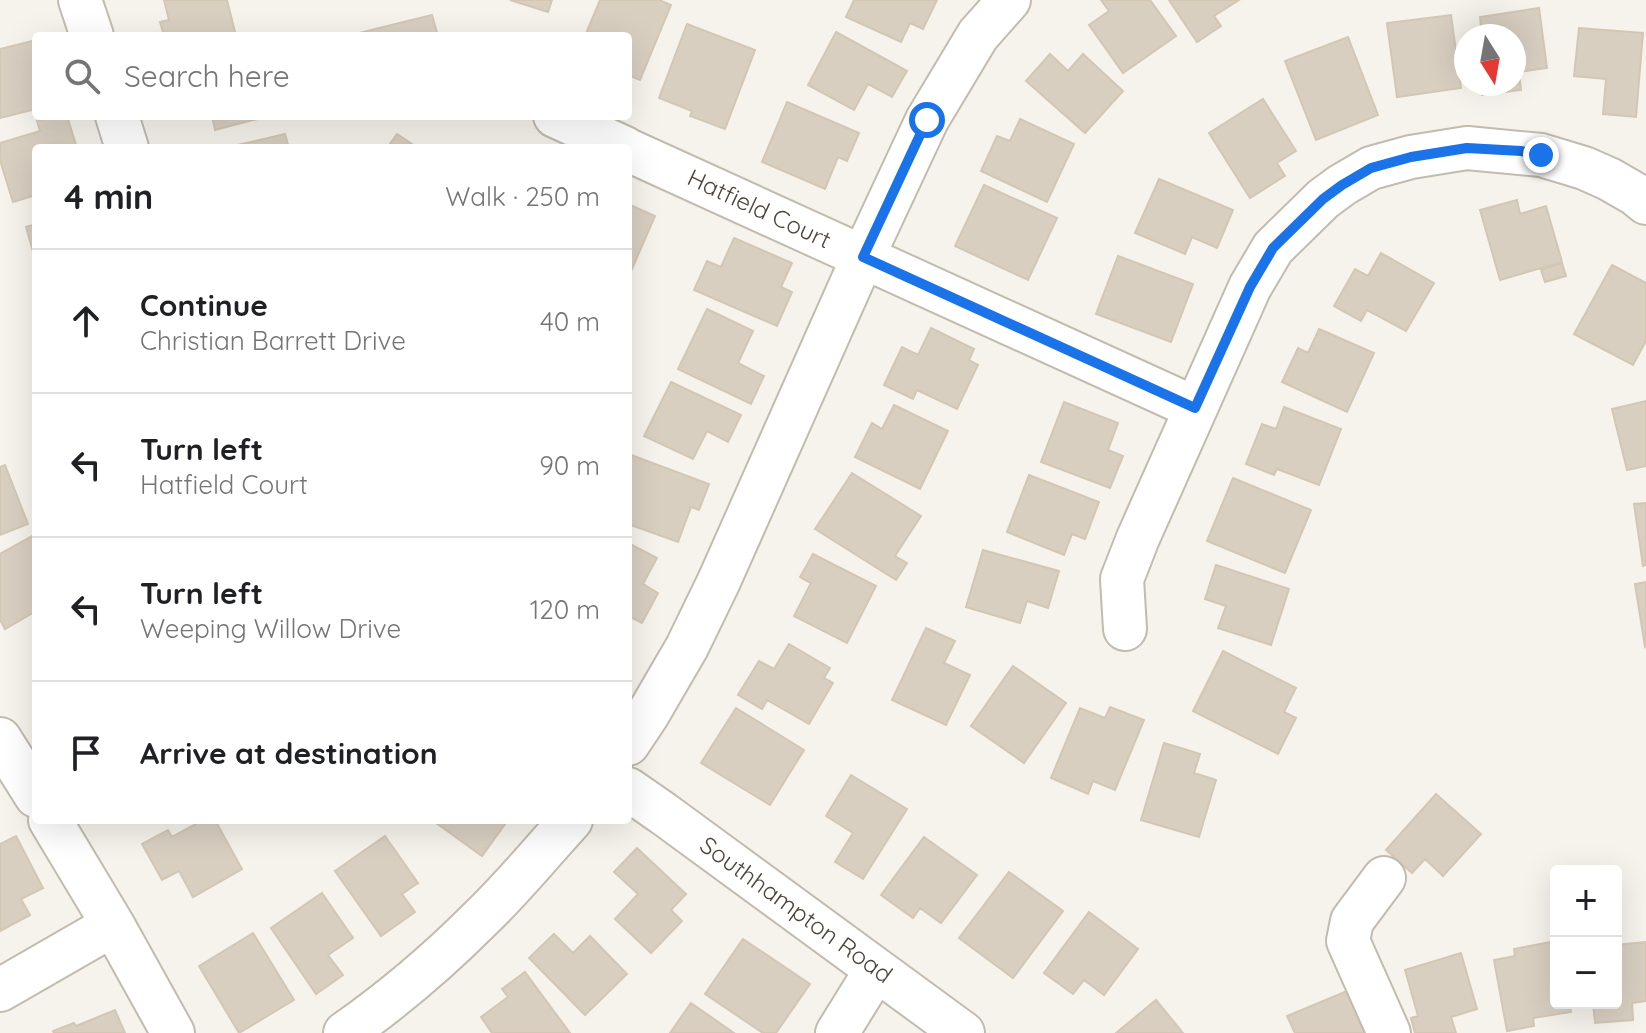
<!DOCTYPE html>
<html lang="en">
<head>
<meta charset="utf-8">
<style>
	body { margin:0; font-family:Quicksand,sans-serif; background:#f2f2f2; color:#202124 }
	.controls { position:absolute; right:24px; bottom:24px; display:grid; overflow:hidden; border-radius:8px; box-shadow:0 8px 32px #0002 }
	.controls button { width:72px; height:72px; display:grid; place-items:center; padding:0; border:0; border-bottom:2px solid #e0e0e0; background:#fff; color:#202124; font:40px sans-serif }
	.compass { position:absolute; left:1454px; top:24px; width:72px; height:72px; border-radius:50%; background:#fff; box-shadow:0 8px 32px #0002; rotate:169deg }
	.stop { position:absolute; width:24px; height:24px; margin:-18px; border:6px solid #1a73e8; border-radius:50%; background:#fff }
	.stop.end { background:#1a73e8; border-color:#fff; box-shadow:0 2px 8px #0008 }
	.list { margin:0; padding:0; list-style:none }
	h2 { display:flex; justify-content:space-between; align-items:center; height:104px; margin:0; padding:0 32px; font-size:34px }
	h2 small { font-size:26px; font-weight:400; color:#757577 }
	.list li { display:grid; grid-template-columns:52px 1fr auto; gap:24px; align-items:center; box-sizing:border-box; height:144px; padding:0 32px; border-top:2px solid #e0e0e0 }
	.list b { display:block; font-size:30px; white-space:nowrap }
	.list p { margin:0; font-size:26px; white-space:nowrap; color:#757577 }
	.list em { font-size:26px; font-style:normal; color:#757577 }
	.icon { flex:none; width:44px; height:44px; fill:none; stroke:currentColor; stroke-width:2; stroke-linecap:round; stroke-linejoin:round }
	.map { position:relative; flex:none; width:1646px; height:1033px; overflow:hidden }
	.search { position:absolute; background:#fff; box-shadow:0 8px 32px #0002; left:32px; top:32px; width:600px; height:88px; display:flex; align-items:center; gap:20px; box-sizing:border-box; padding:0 28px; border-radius:8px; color:#757577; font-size:30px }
	.panel { position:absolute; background:#fff; box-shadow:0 8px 32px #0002; left:32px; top:144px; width:600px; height:680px; border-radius:8px }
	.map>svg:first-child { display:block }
</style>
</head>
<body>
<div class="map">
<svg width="1646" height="1033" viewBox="0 0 1646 1033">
	<rect width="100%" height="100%" fill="#f6f3ec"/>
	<!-- building -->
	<path fill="#d8cfc1" stroke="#d3c7b4" stroke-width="2" d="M164,0H227L236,36H164L160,22L169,20Z
		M510,0H552L548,12Z
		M600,0H659L671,5L640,80L628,75V36H585Z
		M854,0H937L923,29L910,23L901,42L846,17Z
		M1101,0H1150L1176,36L1123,73L1089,25L1109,11Z
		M1169,0H1239L1214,16L1221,26L1197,42Z
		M1539,8L1547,68L1519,72L1521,90L1482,95L1480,84H1514V36H1482L1480,17Z
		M432,15L438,36H355V34Z
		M1451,15L1461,88L1397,97L1387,23Z
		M687,24L755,50L725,129L690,116L692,111L659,98Z
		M1579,28L1643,33L1636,117L1603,114L1606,79L1574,76Z
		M836,32L907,71L892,97L868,84L854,110L808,85Z
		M1348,37L1378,115L1316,140L1285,61Z
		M36,40V109L0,118V49Z
		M1050,54L1068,71L1083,54L1123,91L1085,133L1026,81Z
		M1263,99L1296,151L1277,163L1285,176L1250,198L1209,133Z
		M787,102L859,133L847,161L838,157L825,189L762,162Z
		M55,116H67L77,148H36V195L13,202L0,160V143L40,131L37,121Z
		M212,116H265V117L215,130Z
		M1020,119L1074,144L1047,202L981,171L997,136L1010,141Z
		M285,134L289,148H225Z
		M397,134L418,148H387Z
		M1159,179L1233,210L1217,248L1192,237L1185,254L1135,233Z
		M984,185L1057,218L1028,280L955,246Z
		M1517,200L1520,214L1546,206L1562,262L1500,280L1480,210Z
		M628,204L655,216L628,278Z
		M36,224V262L26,227Z
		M734,238L792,263L781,287L792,292L777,326L694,290L707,261L721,267Z
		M1381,253L1434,283L1406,331L1367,310L1361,321L1334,306L1355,269L1368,276Z
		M1118,256L1193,284L1171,342L1096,314Z
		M1562,263L1566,276L1545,282L1541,270Z
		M1612,265L1646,283V341L1633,365L1574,334Z
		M707,309L753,331L738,363L764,376L751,404L678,369Z
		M931,328L974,349L969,360L978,365L957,409L917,390L913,399L884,385L902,347L918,355Z
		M1319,329L1374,353L1347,412L1282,382L1298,348L1308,353Z
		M671,382L741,415L728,442L707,431L693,459L644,436Z
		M1646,401V466L1627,470L1612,409Z
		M1064,402L1118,423L1108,450L1123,456L1110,488L1041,462Z
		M894,405L948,431L920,489L855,457L872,423L882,429Z
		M1284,407L1341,429L1319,485L1277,469L1274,475L1246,464L1262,424L1276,429Z
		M631,455L709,484L699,510L691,507L678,542L628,524V463Z
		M5,465L28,524L0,535V467Z
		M852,473L921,516L895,556L907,563L896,580L815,529Z
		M1029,475L1099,502L1085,539L1072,534L1064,555L1007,532Z
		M1233,478L1311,510L1285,573L1207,541Z
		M1646,503V565L1643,566L1634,504Z
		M36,534V611L5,629L0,620V554Z
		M628,543L657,558L643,584L658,593L642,623L628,616Z
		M983,550L1059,571L1048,608L1027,601L1020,623L966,607Z
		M813,554L876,586L847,643L794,616L811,583L800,577Z
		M1216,565L1289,589L1271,645L1218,628L1226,606L1205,599Z
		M1646,582V646L1645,647L1635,584Z
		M926,628L955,641L944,663L970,675L946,725L892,700Z
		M789,644L830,668L824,678L833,683L809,724L767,700L762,709L738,695L759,661L774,669Z
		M1223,651L1296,688L1284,712L1296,718L1278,754L1193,711Z
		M1013,666L1066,703L1024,763L971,726Z
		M1110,707L1144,720L1115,790L1093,781L1088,794L1051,778L1080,708L1105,718Z
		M736,708L804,750L770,805L701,763Z
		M1164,743L1200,754L1194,773L1216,780L1199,837L1141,820Z
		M851,775L907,809L863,879L835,862L853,833L826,816Z
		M1436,794L1481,834L1443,876L1425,859L1412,873L1386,850Z
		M203,820H215L242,869L193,897L179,871L162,880L142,844L168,830L172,837Z
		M432,820H508L482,856Z
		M16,836L43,888L21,899L30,915L0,931V844Z
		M385,836L418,883L402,894L415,912L381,936L335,871Z
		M924,837L977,875L941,923L920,908L913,918L881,895Z
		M637,848L686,894L671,910L682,921L651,953L615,919L638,894L614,872Z
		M1009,872L1063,911L1013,978L959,938Z
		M322,893L353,938L328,955L343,975L316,994L271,928Z
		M1089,912L1138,949L1104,995L1084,980L1073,994L1044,973Z
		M253,933L294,1000L239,1033L199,966Z
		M554,934L573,953L590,936L627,974L585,1015L529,958Z
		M743,939L810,984L776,1033H763L705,994Z
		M1556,941V1003H1570L1571,1012L1533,1018L1534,1026L1507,1031L1494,960L1515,956L1514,949Z
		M1646,942V1001L1632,1003L1633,1020L1595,1023L1593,1003H1616V945Z
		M1461,953L1477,1009L1451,1017L1456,1033H1415L1411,1018L1418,1016L1405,970Z
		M525,972L570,1033H492L481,1017L508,997L502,989Z
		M1347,991L1365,1033H1295L1287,1016Z
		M1156,1000L1183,1033H1116Z
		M691,1003L734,1033H670Z
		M115,1010L125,1033H54L53,1031L74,1023L76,1026Z"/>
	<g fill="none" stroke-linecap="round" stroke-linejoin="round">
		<defs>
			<path id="minor" d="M80,0L92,36
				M117,116L127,148
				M555,116L625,148
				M628,150L1195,408
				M1125,629L1122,579L1138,538L1250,287L1273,248L1323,199L1342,185L1371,168L1411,157L1467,148L1541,155L1584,168L1609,179L1635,194L1646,203
				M0,739L36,796
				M628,744L648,714L687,647L719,581L863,257L927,120L978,35L1009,0
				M628,789L664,814L963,1033
				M50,820L113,925L173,1033
				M1384,878L1352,921L1348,941L1389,1033
				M0,990L113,925
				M345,1033C392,1000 437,962 478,921C511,890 540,854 571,820
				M837,1033L876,970"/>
		</defs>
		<!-- minor casing -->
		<use href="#minor" stroke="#c2bbae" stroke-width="46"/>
		<!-- minor -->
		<use href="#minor" stroke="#fff" stroke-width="42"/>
	</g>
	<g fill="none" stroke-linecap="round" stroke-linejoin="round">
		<!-- route -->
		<path stroke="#1a73e8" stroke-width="10" d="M927,120L863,257L1195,408L1250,287L1273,248L1323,199L1342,185L1371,168L1411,157L1467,148L1521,151L1541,155"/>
	</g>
	<g text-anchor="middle" stroke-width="8" stroke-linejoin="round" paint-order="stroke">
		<!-- street labels -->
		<g font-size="24" fill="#4b4439" stroke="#fff">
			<text transform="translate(759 209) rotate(25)" y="8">Hatfield Court</text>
			<text transform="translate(796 910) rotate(36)" y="8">Southhampton Road</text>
		</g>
	</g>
</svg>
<div class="controls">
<button>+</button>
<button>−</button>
</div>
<svg class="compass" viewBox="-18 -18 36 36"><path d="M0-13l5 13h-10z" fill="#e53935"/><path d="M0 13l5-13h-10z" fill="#757577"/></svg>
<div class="stop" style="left:927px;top:120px"></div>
<div class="stop end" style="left:1541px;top:155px"></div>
<div class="search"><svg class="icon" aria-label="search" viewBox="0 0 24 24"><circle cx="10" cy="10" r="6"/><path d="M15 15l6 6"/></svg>Search here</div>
<section class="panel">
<h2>4 min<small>Walk · 250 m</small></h2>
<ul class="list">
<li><svg class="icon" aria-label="ahead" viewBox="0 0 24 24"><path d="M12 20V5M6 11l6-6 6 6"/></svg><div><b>Continue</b><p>Christian Barrett Drive</p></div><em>40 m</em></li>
<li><svg class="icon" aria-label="left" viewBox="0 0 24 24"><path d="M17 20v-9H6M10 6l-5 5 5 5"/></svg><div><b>Turn left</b><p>Hatfield Court</p></div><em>90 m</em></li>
<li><svg class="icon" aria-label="left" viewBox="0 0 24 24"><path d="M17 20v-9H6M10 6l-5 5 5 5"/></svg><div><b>Turn left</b><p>Weeping Willow Drive</p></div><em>120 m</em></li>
<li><svg class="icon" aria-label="arrive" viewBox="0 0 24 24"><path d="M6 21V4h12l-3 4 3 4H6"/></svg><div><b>Arrive at destination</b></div></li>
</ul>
</section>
</div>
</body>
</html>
